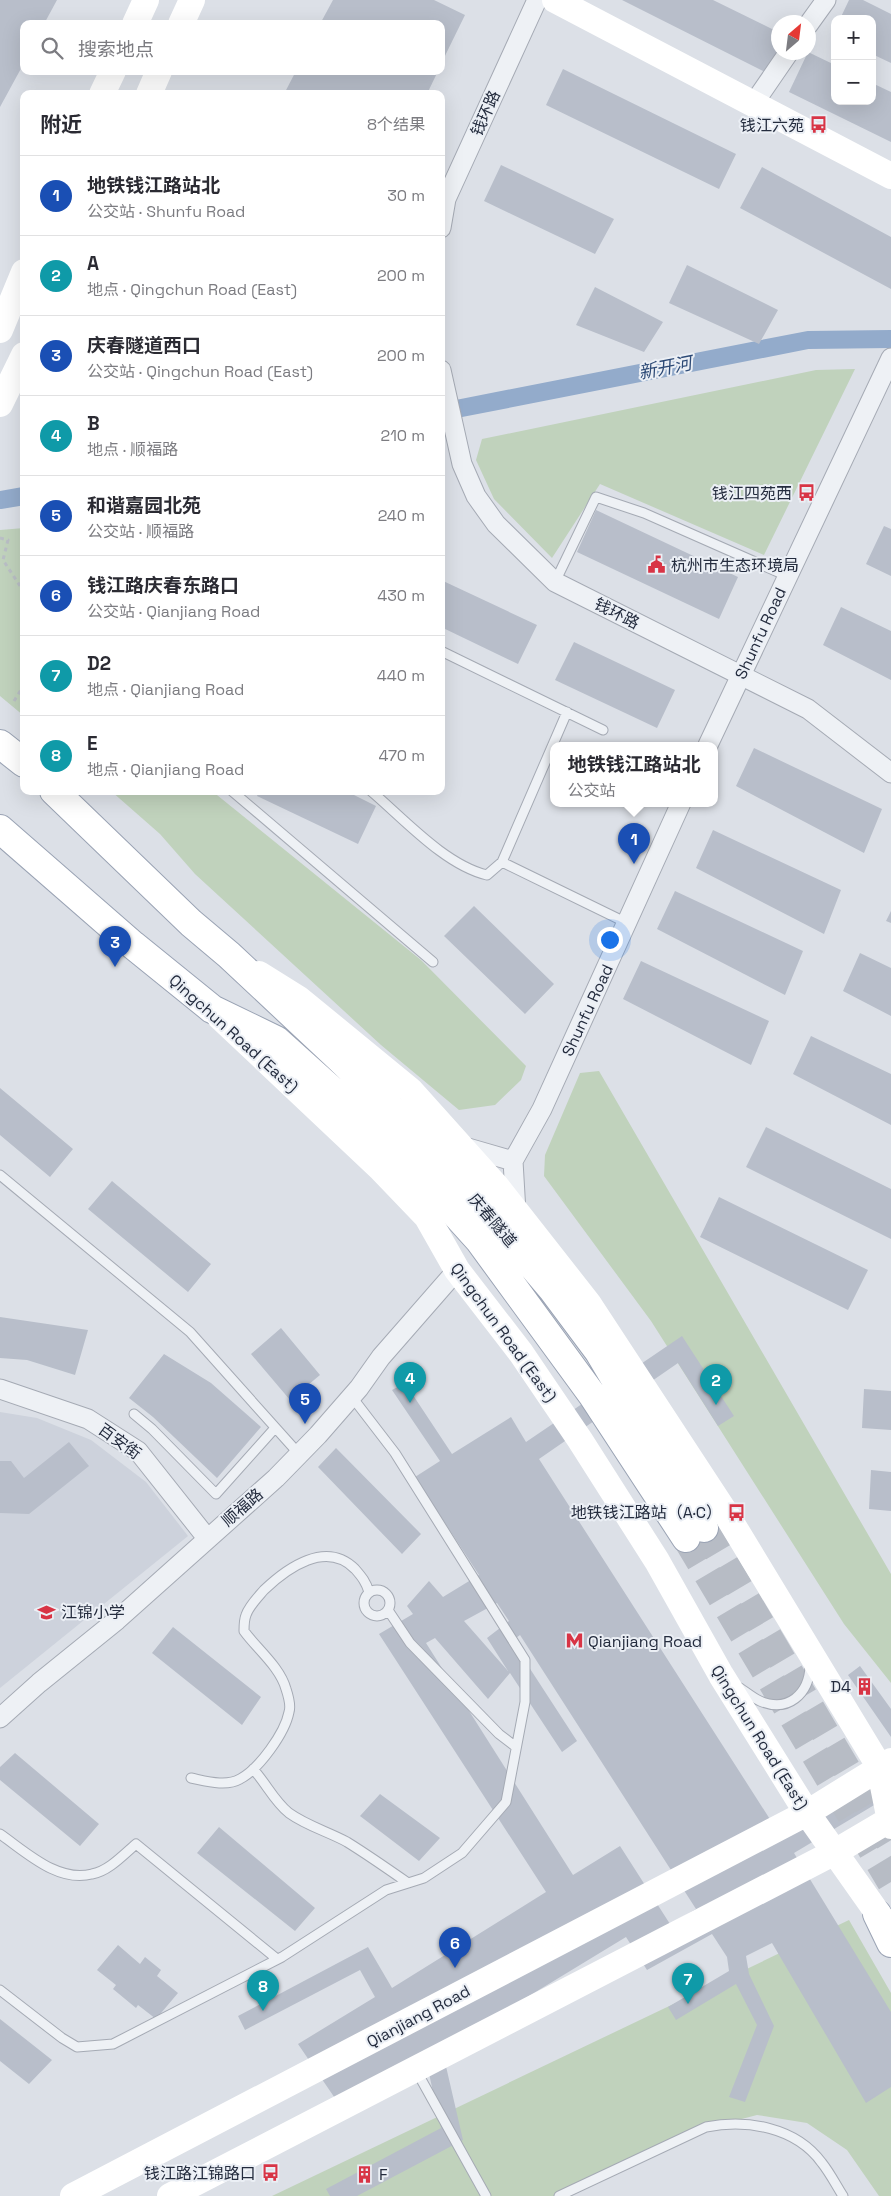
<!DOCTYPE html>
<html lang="zh">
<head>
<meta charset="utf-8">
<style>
	body { margin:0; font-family:"Space Grotesk","Noto Sans SC",sans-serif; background:#f7f7f7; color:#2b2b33 }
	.controls { position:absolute; right:15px; top:15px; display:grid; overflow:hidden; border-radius:10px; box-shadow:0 5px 20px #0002 }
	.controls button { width:45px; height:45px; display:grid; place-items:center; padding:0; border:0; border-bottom:1px solid #e1e1e2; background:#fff; color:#2b2b33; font:25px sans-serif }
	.compass { position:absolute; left:771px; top:15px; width:45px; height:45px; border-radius:50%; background:#fff; box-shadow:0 5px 20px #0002; rotate:28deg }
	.you { position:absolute; left:609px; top:939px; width:18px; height:18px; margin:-12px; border:4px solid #fff; border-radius:50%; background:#1a73e8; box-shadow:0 0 0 8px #1a73e833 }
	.badge { display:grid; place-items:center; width:32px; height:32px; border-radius:50%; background:#d83445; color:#fff; font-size:16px; font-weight:700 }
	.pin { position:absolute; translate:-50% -41px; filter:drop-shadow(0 1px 2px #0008) }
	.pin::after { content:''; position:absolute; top:26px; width:18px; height:15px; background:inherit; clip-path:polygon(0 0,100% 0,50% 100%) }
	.popup { position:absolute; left:550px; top:742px; width:168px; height:65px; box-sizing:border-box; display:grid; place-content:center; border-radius:10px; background:#fff; filter:drop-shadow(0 1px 4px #0005); font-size:16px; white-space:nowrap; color:#7c7c81 }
	.popup b { font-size:19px; color:#2b2b33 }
	.popup::after { content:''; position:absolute; left:50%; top:100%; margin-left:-10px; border:10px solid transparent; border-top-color:#fff }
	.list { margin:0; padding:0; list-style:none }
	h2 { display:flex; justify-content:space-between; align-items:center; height:65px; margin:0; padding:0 20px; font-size:21px }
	h2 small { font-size:16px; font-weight:400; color:#7c7c81 }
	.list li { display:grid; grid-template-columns:32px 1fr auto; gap:15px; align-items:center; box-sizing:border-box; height:80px; padding:0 20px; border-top:1px solid #e1e1e2 }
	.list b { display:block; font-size:19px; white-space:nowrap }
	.list p { margin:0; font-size:16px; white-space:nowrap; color:#7c7c81 }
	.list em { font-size:16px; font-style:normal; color:#7c7c81 }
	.icon { flex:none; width:28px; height:28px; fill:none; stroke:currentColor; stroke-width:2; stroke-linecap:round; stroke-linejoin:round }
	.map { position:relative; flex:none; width:891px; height:2196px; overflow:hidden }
	.search { position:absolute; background:#fff; box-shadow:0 5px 20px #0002; left:20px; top:20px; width:425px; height:55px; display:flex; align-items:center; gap:12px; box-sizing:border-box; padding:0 18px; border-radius:10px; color:#7c7c81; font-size:19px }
	.panel { position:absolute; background:#fff; box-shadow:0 5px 20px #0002; left:20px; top:90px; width:425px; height:705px; border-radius:10px }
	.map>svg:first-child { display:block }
</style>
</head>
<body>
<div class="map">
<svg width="891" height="2196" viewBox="0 0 891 2196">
	<rect width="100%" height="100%" fill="#dce0e7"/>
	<!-- built -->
	<path fill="#cdd2dc" d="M0,1412L37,1418L91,1440L146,1482L188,1536L0,1688Z"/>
	<!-- green -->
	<path fill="#c0d2bc" d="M855,369L764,555L600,484L552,558L494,499L476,460L482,439L816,370Z
		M24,528V716L0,696V530Z
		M111,791H212L421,960L526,1066L521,1080L495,1105L459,1110L381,1045L195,874L160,834Z
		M599,1071L891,1574V1683L844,1624L651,1321L544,1176L545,1155L580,1073Z
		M849,1920L891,1993V2196H879L847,2150L807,2123L757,2115L703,2129L570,2196H272Z"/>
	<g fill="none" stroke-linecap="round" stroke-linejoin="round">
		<!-- canal -->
		<path stroke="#93abcb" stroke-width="18" d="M441,412L808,340L891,339
			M0,500L24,496"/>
	</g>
	<!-- building -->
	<path fill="#b8beca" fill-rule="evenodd" d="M0,0H57L44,24H24V63L0,107Z
		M333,0H434L465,15L441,64V24H320Z
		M622,0H713L778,32V52L771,75Z
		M849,0H863L891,14V63L872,54V19H840Z
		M808,52L835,65V101H872V83L891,92V142L789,92Z
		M563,69L736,154L719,189L546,105Z
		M296,71H438L427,94H284Z
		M501,165L614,219L595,254L484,201Z
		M762,167L891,237V289L740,208Z
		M687,265L778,310L759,344L669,303Z
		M595,287L663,322L644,352L576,325Z
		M596,510L738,577L719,619L577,552Z
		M884,526L891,529V576L866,564Z
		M441,580L537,625L518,664L441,627Z
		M841,607L891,631V680L823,645Z
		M574,642L675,690L657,728L555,680Z
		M754,748L882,809L864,853L736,786Z
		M259,791H346L376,806L358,844L257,796Z
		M713,830L841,890L824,934L696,868Z
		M675,891L803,951L785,995L657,929Z
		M474,906L554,984L525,1014L444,936Z
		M891,911V923L886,921Z
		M860,953L891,968V1016L843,991Z
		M641,961L769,1021L751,1065L623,999Z
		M811,1036L891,1074V1125L793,1074Z
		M0,1088L73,1149L50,1177L0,1135Z
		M766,1127L891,1189V1239L746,1167Z
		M112,1181L211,1264L188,1292L88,1209Z
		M719,1197L868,1270L848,1310L700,1237Z
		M0,1317L88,1330L75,1375L27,1360L0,1358Z
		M281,1328L320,1375L290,1400L251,1354Z
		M682,1336L734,1416L718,1426L678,1363L539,1459L782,1838L891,1773V1795L794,1853L891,2012V2087L866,2103L772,1943L746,1956L749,1974L774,2026L745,2102L729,2097L757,2025L736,1984L676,2020L668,2007L729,1971L727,1957L712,1934L647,1970L626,1937L442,2049L463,2140L357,2196H330L326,2189L441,2128L426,2060L343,2110L298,2044L375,1997L360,1970L245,2030L238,2016L368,1947L392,1988L546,1892L379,1634L413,1614L407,1606L429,1581L443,1597L479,1575L415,1477L440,1461L392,1390L405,1383L452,1454L511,1417L526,1442ZM497,1603L509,1621L487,1638L508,1671L464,1621ZM520,1635L696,1909L670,1924L620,1846L573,1875L426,1643L435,1638L488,1699L510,1673L562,1752L577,1741L512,1641Z
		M164,1354L211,1383L261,1427L217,1478L153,1417L129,1398Z
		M864,1389L891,1391V1430L862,1428Z
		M69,1442L89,1466L29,1514L0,1513V1461H11L24,1478Z
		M336,1448L421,1534L402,1554L318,1467Z
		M871,1470L891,1472V1511L869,1509Z
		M173,1627L261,1697L242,1725L152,1653Z
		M860,1666L891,1709V1737L848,1675Z
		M15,1753L99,1824L80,1846L0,1780V1767Z
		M380,1794L440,1838L419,1861L360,1816Z
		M219,1827L315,1908L295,1931L197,1853Z
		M118,1945L140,1964L145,1957L161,1970L157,1976L178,1993L156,2019L138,2005L136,2008L113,1989L116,1985L97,1970Z
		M0,2019L52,2060L29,2084L0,2061Z"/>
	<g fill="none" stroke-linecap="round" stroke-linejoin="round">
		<!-- primary-tunnel -->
		<path stroke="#b7bcc5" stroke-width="28" stroke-dasharray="28 14" stroke-linecap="butt" d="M704,1528L891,1844
			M686,1538L891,1882"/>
		<defs>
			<path id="lane" d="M555,582L596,497L644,513L787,576
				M441,651L603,730
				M232,791L433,962
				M371,791C404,819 445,865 487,875L502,862L567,712
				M502,862L627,923
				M0,1175L190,1332L299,1454
				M134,1414L152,1429L216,1494L275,1428
				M364 1603a13 13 0 1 1 26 0a13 13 0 1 1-26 0Z
				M388,1610L410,1643L499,1734L516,1747
				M740,1688C746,1692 753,1698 760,1701C788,1713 809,1694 810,1666
				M253,1769C266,1783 274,1801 289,1813C307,1826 329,1832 347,1842C368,1855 388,1869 408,1883
				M191,1778C206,1781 226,1787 240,1779C259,1769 285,1733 289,1712C291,1706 288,1695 286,1689C280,1667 257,1649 244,1631C244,1626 244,1620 246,1615C249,1606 258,1597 264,1590C287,1568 326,1540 355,1569C362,1577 366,1582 369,1592
				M0,1834C26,1852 58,1883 92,1874C109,1871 124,1854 136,1844L277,1959
				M0,1990L62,2038L77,2047L113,2044L282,1957L386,1890L424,1878L462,1853L506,1802L525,1702V1660L395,1453L352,1397
				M417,2072L486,2196
				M559,2196L706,2127C747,2119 796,2127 822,2163C830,2173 836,2185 843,2196"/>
			<path id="street" d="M808,25L826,0
				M754,103L789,52
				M441,228L446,199L537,0
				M441,370L462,464L476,496L496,524L555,582L808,709L891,773
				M708,745L891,358
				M461,1146L513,1161
				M513,1161L542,1109L681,803
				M513,1161L516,1212
				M0,1389L88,1419L138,1451L207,1538
				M0,1718L39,1683L117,1620L276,1478L318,1435L359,1388L381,1357L457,1270"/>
			<path id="primary" d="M0,744L24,763
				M54,791L191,923L229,955L340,1059L436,1152L552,1289L599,1352L704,1528
				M0,829L133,945L212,1009L276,1040L395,1147L479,1240L593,1396L686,1538
				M889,1820L891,1822
				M877,1914L891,1943"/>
		</defs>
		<!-- lane casing -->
		<use href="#lane" stroke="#a5aab4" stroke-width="11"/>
		<!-- street casing -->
		<use href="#street" stroke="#a5aab4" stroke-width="21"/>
		<!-- primary casing -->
		<use href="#primary" stroke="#9aa3b4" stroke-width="30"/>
		<!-- path -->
		<path stroke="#b9bec5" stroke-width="3" stroke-dasharray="4 4" stroke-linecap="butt" d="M0,538L8,540L3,560L24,592
			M14,701L24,685"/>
		<!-- lane -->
		<use href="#lane" stroke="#eef1f5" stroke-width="9"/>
		<!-- street -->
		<use href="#street" stroke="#eef1f5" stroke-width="19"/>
		<!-- secondary -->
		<path stroke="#fff" stroke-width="26" d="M555,0L891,176
			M135,24L146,0
			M181,24L192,0
			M102,94L113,71
			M149,94L159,71
			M0,330L24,272
			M0,404L24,355
			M259,974L299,999L410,1090L497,1187L588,1303L725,1512L879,1766L891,1826
			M220,1017L380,1168L427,1217L457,1270L521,1353L580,1440L657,1561L721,1675L807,1813L891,1932
			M73,2196L807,1813L891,1761
			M170,2196L835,1852L891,1819"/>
		<!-- primary -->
		<use href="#primary" stroke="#fff" stroke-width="28"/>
	</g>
	<!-- icons -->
	<defs>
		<symbol id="bus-bare" viewBox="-9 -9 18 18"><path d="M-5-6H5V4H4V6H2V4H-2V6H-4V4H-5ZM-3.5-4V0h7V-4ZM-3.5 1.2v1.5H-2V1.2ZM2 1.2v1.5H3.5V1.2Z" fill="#d83445" stroke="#ebeff5" stroke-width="2.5" paint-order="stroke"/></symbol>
		<symbol id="civic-bare" viewBox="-9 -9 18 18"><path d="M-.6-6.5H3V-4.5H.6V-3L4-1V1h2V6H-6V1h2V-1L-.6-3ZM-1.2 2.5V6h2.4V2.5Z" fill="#d83445" stroke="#ebeff5" stroke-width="2.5" paint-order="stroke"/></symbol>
		<symbol id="school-bare" viewBox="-9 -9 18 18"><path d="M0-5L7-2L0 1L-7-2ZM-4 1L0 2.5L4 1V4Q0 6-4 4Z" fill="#d83445" stroke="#ebeff5" stroke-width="2.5" paint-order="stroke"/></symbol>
		<symbol id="metro-bare" viewBox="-9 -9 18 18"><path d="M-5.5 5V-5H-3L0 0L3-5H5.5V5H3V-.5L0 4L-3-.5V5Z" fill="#d83445" stroke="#ebeff5" stroke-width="2.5" paint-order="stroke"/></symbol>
		<symbol id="building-bare" viewBox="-9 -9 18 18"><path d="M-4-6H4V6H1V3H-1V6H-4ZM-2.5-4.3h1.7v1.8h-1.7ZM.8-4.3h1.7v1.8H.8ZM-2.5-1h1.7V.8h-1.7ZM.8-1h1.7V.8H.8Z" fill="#d83445" stroke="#ebeff5" stroke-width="2.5" paint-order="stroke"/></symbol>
	</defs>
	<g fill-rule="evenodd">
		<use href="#bus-bare" x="806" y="112" width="25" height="25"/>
		<use href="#bus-bare" x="794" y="480" width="25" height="25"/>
		<use href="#civic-bare" x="644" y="552" width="25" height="25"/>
		<use href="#bus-bare" x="724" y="1500" width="25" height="25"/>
		<use href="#school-bare" x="34" y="1600" width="25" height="25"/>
		<use href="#metro-bare" x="562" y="1628" width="25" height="25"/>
		<use href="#building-bare" x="852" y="1674" width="25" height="25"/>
		<use href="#bus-bare" x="258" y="2160" width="25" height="25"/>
		<use href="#building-bare" x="352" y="2162" width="25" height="25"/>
	</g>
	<g text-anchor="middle" stroke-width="4" stroke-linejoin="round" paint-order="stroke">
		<!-- street labels -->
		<g font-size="16" fill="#242c3e" stroke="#ebeff5">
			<text transform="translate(485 113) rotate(-66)" y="6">钱环路</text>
			<text transform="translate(617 613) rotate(27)" y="6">钱环路</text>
			<text transform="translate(760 633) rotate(-65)" y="6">Shunfu Road</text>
			<text transform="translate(587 1010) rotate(-65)" y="6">Shunfu Road</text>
			<text transform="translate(234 1033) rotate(42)" y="6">Qingchun Road (East)</text>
			<text transform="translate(493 1220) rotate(50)" y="6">庆春隧道</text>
			<text transform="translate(504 1332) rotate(54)" y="6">Qingchun Road (East)</text>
			<text transform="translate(120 1441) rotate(36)" y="6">百安街</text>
			<text transform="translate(242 1507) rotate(-41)" y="6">顺福路</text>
			<text transform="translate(760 1737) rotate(58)" y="6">Qingchun Road (East)</text>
			<text transform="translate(418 2016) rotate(-28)" y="6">Qianjiang Road</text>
		</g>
		<!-- poi labels -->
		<g font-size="16" fill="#242c3e" stroke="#ebeff5" text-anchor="end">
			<text x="804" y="131">钱江六苑</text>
			<text x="792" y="499">钱江四苑西</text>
			<text x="671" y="571" text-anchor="start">杭州市生态环境局</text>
			<text x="722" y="1518">地铁钱江路站（A·C）</text>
			<text x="61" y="1618" text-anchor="start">江锦小学</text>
			<text x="588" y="1647" text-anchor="start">Qianjiang Road</text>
			<text x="851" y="1692">D4</text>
			<text x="256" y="2179">钱江路江锦路口</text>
			<text x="379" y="2180" text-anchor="start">F</text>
		</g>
		<!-- water labels -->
		<g font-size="18" font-style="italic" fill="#2c4975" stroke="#ebeff5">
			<text transform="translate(665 368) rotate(-11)" y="6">新开河</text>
		</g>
	</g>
</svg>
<div class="controls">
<button>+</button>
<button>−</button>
</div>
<svg class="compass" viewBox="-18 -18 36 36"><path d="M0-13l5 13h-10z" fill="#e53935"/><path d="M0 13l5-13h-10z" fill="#7c7c81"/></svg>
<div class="you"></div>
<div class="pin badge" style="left:634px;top:864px;background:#1a4fb4">1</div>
<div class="popup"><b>地铁钱江路站北</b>公交站</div>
<div class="pin badge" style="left:716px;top:1405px;background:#0f9aa8">2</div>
<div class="pin badge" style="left:115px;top:967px;background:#1a4fb4">3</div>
<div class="pin badge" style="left:410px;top:1403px;background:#0f9aa8">4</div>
<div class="pin badge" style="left:305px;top:1424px;background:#1a4fb4">5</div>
<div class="pin badge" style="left:455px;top:1968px;background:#1a4fb4">6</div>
<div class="pin badge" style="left:688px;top:2004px;background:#0f9aa8">7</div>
<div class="pin badge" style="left:263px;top:2011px;background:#0f9aa8">8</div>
<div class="search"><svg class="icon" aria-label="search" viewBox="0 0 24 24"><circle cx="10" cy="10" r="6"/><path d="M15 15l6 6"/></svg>搜索地点</div>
<section class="panel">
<h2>附近<small>8个结果</small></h2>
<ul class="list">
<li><span class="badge" style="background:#1a4fb4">1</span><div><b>地铁钱江路站北</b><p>公交站 · Shunfu Road</p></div><em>30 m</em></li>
<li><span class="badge" style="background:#0f9aa8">2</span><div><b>A</b><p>地点 · Qingchun Road (East)</p></div><em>200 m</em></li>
<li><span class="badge" style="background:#1a4fb4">3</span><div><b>庆春隧道西口</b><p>公交站 · Qingchun Road (East)</p></div><em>200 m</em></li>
<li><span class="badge" style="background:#0f9aa8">4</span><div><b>B</b><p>地点 · 顺福路</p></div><em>210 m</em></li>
<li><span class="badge" style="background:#1a4fb4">5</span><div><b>和谐嘉园北苑</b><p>公交站 · 顺福路</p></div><em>240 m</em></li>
<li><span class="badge" style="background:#1a4fb4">6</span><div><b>钱江路庆春东路口</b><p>公交站 · Qianjiang Road</p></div><em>430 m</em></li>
<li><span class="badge" style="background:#0f9aa8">7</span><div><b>D2</b><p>地点 · Qianjiang Road</p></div><em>440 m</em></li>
<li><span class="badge" style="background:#0f9aa8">8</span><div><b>E</b><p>地点 · Qianjiang Road</p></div><em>470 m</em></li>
</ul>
</section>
</div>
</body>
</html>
